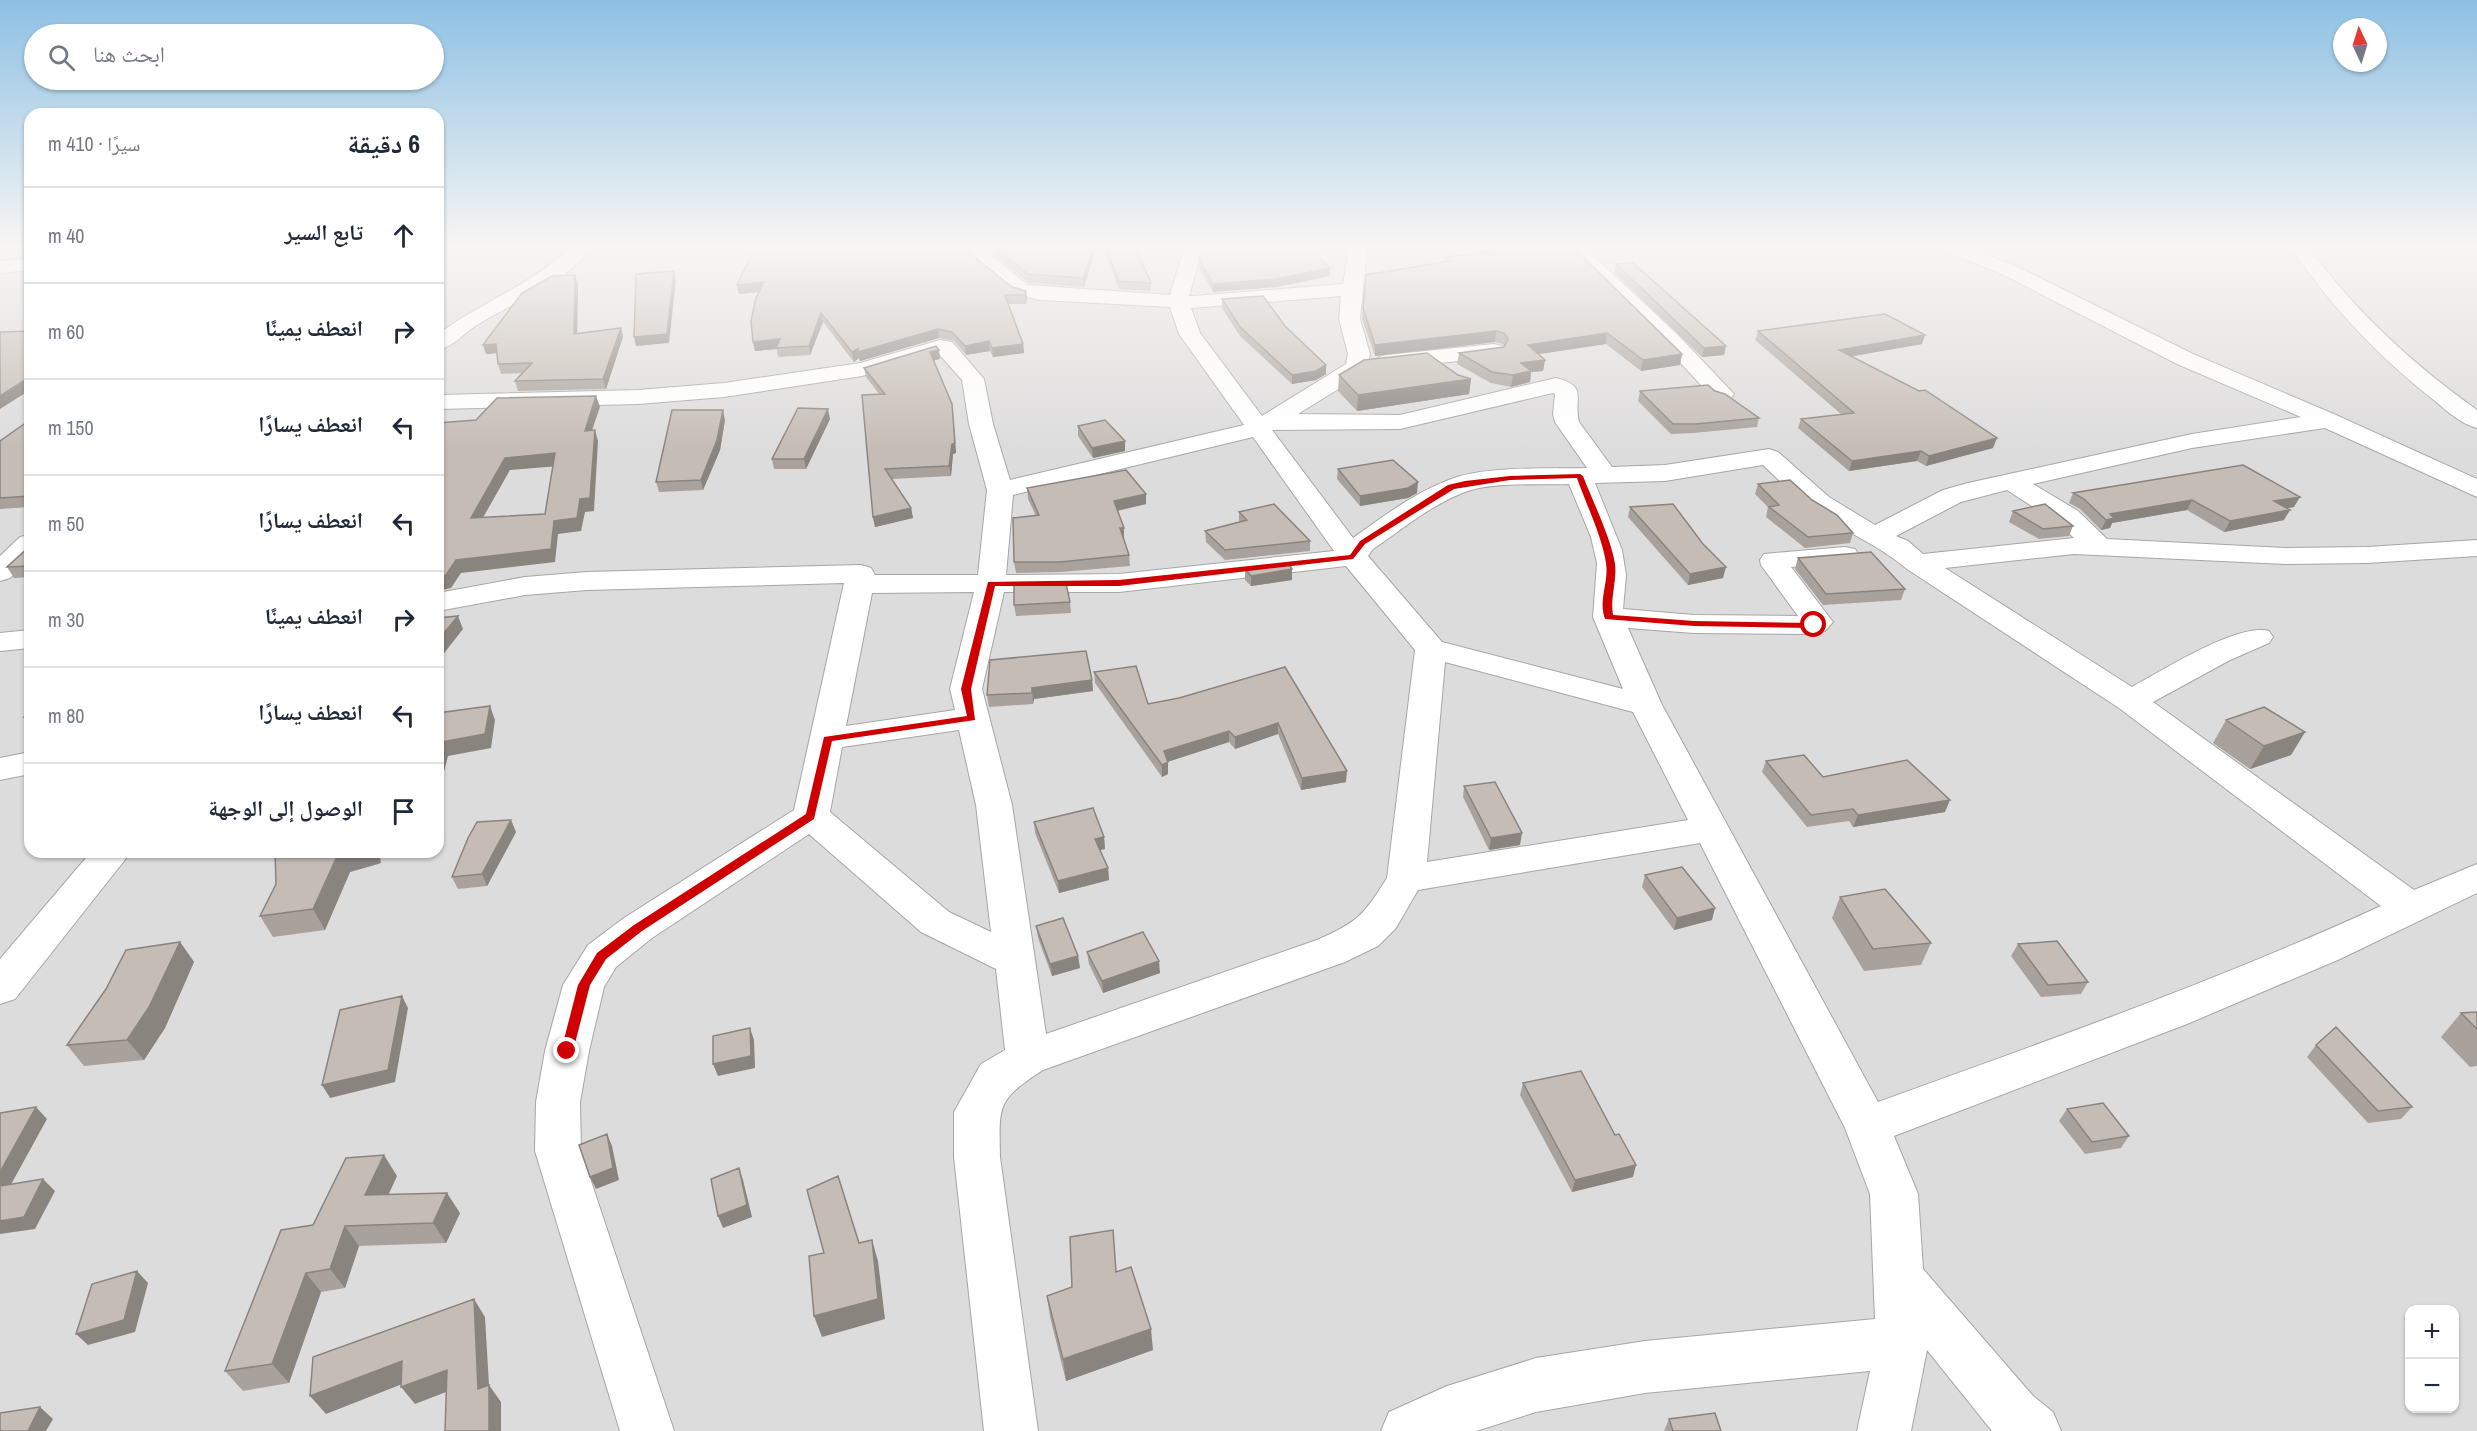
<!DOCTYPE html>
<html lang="ar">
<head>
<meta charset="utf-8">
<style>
	body { margin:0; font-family:"Archivo Narrow","Noto Naskh Arabic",sans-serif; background:#f2f2f3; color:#1f2937; direction:rtl }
	.controls { position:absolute; right:18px; bottom:18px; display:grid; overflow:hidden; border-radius:12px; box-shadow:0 2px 4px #0004 }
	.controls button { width:54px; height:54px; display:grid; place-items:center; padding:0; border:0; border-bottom:2px solid #e0e1e3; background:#fff; color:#1f2937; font:30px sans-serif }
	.compass { position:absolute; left:2333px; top:18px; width:54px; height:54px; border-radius:50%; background:#fff; box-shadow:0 2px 4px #0004; rotate:356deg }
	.stop { position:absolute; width:18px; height:18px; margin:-14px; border:4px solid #ce0001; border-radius:50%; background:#fff }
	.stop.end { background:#ce0001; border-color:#fff; box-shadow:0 2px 6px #0008 }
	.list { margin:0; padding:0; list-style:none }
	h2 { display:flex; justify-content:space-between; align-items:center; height:78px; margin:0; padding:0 24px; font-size:26px }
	h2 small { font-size:20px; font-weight:400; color:#747a83 }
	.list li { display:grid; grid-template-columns:39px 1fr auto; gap:18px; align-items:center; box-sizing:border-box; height:96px; padding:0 24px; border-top:2px solid #e0e1e3 }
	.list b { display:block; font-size:22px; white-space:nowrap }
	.list em { font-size:20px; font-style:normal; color:#747a83 }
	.icon { flex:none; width:33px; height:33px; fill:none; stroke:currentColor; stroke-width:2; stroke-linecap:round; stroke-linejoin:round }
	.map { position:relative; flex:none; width:2477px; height:1431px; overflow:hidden; direction:ltr }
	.search { position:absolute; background:#fff; box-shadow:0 2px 4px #0004; left:24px; top:24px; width:420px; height:66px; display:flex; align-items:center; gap:15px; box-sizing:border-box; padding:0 21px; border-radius:33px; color:#747a83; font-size:22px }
	.panel { position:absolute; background:#fff; box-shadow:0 2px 4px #0004; left:24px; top:108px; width:420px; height:750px; border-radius:18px; direction:rtl }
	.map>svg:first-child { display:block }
</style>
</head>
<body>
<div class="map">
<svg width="2477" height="1431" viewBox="0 0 2477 1431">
	<rect width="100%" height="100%" fill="#f0ece6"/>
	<!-- residential -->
	<path fill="#dddcdc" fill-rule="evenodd" d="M0,249H30V852H438V249H2477V1431H0ZM2410,1310H2454V1408H2410Z"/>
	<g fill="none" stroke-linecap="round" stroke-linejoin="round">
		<defs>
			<path id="street" d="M569,249H589C564,286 514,301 477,325C464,333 453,347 438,350V334C480,303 531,285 569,249Z
				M973,249H997L990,255L1028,285L1170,295L1184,249H1202L1189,296H1194L1343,284L1349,249H1367L1360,319L1370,354L1368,364L1361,375L1298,414L1400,415L1556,378C1589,386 1573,398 1579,422L1612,467L1665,465L1769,449L1778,452L1829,497L1875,525L1943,490L1968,483L2192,434L2301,417L2177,364L2006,276L1950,253L1948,249H1973L2020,268L2193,354L2336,415L2477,479V497L2325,428L2192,448L2033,484L2078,511L2107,539L2285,548L2367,547L2477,540V556L2367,563L2285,564L2074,554L1945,568L2132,687C2162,671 2237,623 2269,631L2273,637L2269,643L2230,660L2153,702L2414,890L2477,864V893L2340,959L2187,1024L1894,1136L1918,1194L1923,1269L2033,1396L2053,1412L2061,1431H1992L1927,1350L1911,1431H1857L1870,1371L1645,1393L1536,1412L1476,1431H1381L1389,1412L1447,1386L1536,1358L1645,1341L1875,1319L1870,1194L1845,1128L1700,843L1418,890L1396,928L1378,946L1345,962L1043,1070C997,1100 999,1104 1000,1157L1038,1431H984L954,1157V1112L981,1064L1005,1050L996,969L921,932L809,834L652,938L616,967L604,987L589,1051L580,1102L581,1151L674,1431H620L535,1151L536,1102L545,1051L563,985L588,945L624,918L794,810L844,583L587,590L525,595L438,611V593L525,577L587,572L861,565L871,568L875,575H978L987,490L969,424L962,380L938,353L862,376L724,397L638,404L438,409V395L638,390L724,383L860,363L940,340L952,342L984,379L993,424L1010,480L1244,425L1179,334L1170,307L1040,300L1014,294L974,262L969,254ZM1341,296L1339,319L1348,354L1346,364L1262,416L1200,333L1191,308ZM1553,393L1555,394L1553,414L1555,422L1587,468C1548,469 1494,466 1457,477C1420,489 1385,515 1353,538L1272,430L1400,429ZM1253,437L1334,551L1119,574L1006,575L1013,495ZM1763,465C1779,480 1795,497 1812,509C1843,531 1879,545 1907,569L2119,708L2381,906C2217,981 2047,1041 1878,1102L1662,705L1628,628L1694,633L1814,634L1825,631L1833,622L1791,567L1855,561L1859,555L1855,549L1845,547L1764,554L1760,560L1761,565L1798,616L1694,615L1623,609L1626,575L1622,550L1595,483L1665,481ZM1569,484L1591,537L1597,563L1593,617L1623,689L1442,642L1368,556L1373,549C1403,529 1433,503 1468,491C1494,482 1541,485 1569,484ZM2007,490L2058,523L2074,538L1923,554L1908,541L1896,536L1961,502ZM1346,566L1415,650L1387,878C1363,916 1358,922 1317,940L1046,1034L1012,805L982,689L1004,592H1119ZM974,592L950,689L955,710L846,726L872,593ZM1445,662L1633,712L1688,820L1427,862ZM959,730L976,805L991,932L949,912L830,812L842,747Z
				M1566,249H1586L1676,333L1734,394L1730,399L1722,401L1714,399L1661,342Z
				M2292,249H2310C2356,313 2413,364 2477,410V428C2461,424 2447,411 2435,401C2379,357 2332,308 2292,249Z
				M30,258V270L0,273V261Z
				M1494,344L1502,346L1505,351L1502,356L1387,369L1379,367L1376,362L1379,357L1387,355Z
				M30,535V559L10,578L0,581V556L20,537Z
				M30,630V648L0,651V633Z
				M30,752V774L0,780V758Z
				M91,852H131L15,999L0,1004V959Z"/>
		</defs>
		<!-- street casing -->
		<use href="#street" stroke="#a6a6a6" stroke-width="2"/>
		<!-- street -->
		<use href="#street" fill="#fff" fill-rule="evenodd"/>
	</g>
	<!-- wall -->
	<path fill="#a9a29c" d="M754,249H971L969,251L972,255L1012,287L1026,291L1027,299L1026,304H1008L1023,344L1024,353L993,357L990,351L966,355L954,341L939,338L860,361L859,358L854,362L823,322L810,355L778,357L777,349L755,351L753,342L760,292L739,294Z
		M993,249H1096L1084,287L1029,283L994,255Z
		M1103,249H1136L1151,283V291L1119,289Z
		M1475,249H1569L1682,354L1680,365L1641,371L1606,344L1538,354L1545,360L1543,371L1531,372L1530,382L1511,387L1491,383L1457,364L1459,353L1504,347V346L1503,344L1495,342L1375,356L1362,319L1363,308L1445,262V257L1484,253Z
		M1199,259L1330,276L1276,287L1213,292L1199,268Z
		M1616,264L1726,346L1724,355L1702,357L1615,273Z
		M578,284L577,333L621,328L623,337L606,389L518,391L515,381L523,373L501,374L498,364L497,353L486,354Z
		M1222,299L1326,374L1316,380L1292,384L1240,336L1222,308Z
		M1758,331L1925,335L1922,344L1852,356L1993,448L1926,466L1917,461L1849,471L1798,428L1801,419L1841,414L1755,340Z
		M940,359L934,360L953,414L956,453L953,454L951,476L892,479L911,508L913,518L875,527L873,517L879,394L866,377L864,368Z
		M1339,375H1458L1471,379L1469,394L1357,411L1338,391Z
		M1640,391H1715L1759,418L1757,427L1693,433L1671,434L1638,401Z
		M830,419L806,469H774L772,459Z
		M30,420V507L0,509V441Z
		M725,420L720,450L703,490L659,492L656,482Z
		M1078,426L1125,451L1093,458L1078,436Z
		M2243,465L2294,507L2287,508L2284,520L2224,532L2187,510L2112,523L2110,528L2101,530L2080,509L2069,503L2073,493Z
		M1338,469L1417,493L1408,498L1360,506L1337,479Z
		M1758,484L1812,500L1853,533L1850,543L1805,548L1766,517L1768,507L1755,494Z
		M1027,488L1146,494V504L1118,511L1124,528V538L1123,539L1129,555L1130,566L1061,572L1016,573L1014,562L1036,516L1028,499Z
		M1630,507L1723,578L1688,585L1628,517Z
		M2013,511L2073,526L2069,536L2039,539L2009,522Z
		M1239,512L1310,541V551L1225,560L1206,542L1205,531L1239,522Z
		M30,546V577L14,578L7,567Z
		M1798,558L1905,589L1901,600L1823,605L1795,569Z
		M1245,569L1292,580L1251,586L1245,580Z
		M1070,602L1071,613L1016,616L1014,605Z
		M1285,667L1346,782L1301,790L1278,734L1235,749L1229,742L1167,762L1168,774L1162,777L1095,683L1094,672L1148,704L1179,698Z
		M1092,680L1093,691L1034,699L1033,704L989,707L987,695Z
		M2226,720L2305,732L2291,755L2250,769L2213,743Z
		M1766,761L1823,777L1945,812L1853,827L1849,821L1807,827L1762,772Z
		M1464,786L1520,845L1489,850L1463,797Z
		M1034,822L1104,837L1105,849L1100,850L1108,868L1109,880L1059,893L1035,833Z
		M516,832L487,886L458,889L452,877Z
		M381,863L350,872L325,930L273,937L260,916L276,884Z
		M1645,875L1712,920L1674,930L1642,887Z
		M1840,897L1931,943L1921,965L1864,971L1832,918Z
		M1036,926L1078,956L1080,968L1052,976L1038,938Z
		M180,942L194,962L165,1028L144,1060L84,1066L67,1045Z
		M2018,944L2088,982L2081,994L2041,997L2011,956Z
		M1087,952L1160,973L1103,993L1089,964Z
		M2477,1012V1066L2470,1067L2441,1037L2461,1013Z
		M2316,1045L2412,1107L2401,1119L2368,1123L2307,1057Z
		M1523,1083L1633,1177L1572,1192L1520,1095Z
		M2067,1109L2129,1136L2121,1148L2085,1154L2059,1121Z
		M397,1176L388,1195L460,1213L446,1243L359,1246L345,1288L321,1292L289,1383L243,1391L225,1371L313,1225Z
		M1116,1272L1153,1350L1066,1381L1050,1317L1047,1296Z
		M1669,1419L1721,1431H1664Z"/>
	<!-- shaded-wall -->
	<path fill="#8a847f" d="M1093,249H1096L1084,287L1083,278Z
		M1330,268V276L1276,287L1213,292V284Z
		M674,271L676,279L669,343L636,346L634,337Z
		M575,275L578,284L577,343L574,334Z
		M764,282L766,291L739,294L737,285Z
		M1026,291L1027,299L1026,304L1025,295Z
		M821,313L823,322L810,355L809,346Z
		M621,328L623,337L606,389L603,379Z
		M938,329L939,338L860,361L859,358L854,362L852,352L858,349Z
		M1496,331L1495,342L1375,356V345Z
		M1607,333L1606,344L1526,356L1528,345Z
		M1925,335L1922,344L1837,359L1839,350Z
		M780,339L777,349L755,351L753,342Z
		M989,341L990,351L966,355L965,346Z
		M496,344L499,353L486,354L483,345Z
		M1023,344L1024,353L993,357L992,348Z
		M1726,346L1724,355L1702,357L1704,348Z
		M939,350L940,359L932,361L930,352Z
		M1682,354L1680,365L1641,371L1643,360Z
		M1545,360L1543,371L1531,372L1530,382L1511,387L1513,375L1521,363Z
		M1326,365V374L1316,380L1292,384V375Z
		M30,377V390L0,409V396Z
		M1471,379L1469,394L1357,411L1358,395Z
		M596,396L600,407L588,442L585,431Z
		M952,404L956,453L953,454L951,476L949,466L952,444Z
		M828,409L830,419L806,469L804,459Z
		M723,410L725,420L720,450L703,490L701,480Z
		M595,430L598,441L594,511L585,512L581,531L558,534L555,562L461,573L451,588L438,591V577L456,560L554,521L580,499Z
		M1997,438L1993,448L1926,466L1929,456Z
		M1125,441V451L1093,458L1092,448Z
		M1921,451L1917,461L1849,471L1852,461Z
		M555,453L559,466L510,470L476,530L471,518L505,458Z
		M1418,482L1417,493L1408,498L1360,506V496Z
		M1146,494V504L1115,511L1114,501Z
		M2300,497L2294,507L2269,512L2274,501Z
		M2192,500L2187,510L2112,523L2110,528L2101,530L2106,520L2110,514Z
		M911,508L913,518L875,527L873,517Z
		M2290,510L2284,520L2224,532L2230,521Z
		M1120,528H1124V538L1120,539Z
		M1726,567L1723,578L1688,585L1690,574Z
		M1292,569V580L1251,586V576Z
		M458,616L463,629L438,661V640Z
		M1092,680L1093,691L1034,699L1033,704L1032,688Z
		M490,706L495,720L491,748L448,756L438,795V756L442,742Z
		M30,716V726L24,717Z
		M1278,723V734L1235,749V737Z
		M1229,731V742L1164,763V751Z
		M2305,732L2291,755L2250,769L2264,746Z
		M1168,762V774L1162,777V765Z
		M1347,771L1346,782L1301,790L1302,778Z
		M1950,800L1945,812L1853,827L1858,815Z
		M511,820L516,832L487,886L482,874Z
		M1522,833L1520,845L1489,850L1491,838Z
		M1104,837L1105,849L1096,851L1095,839Z
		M339,852H379L381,863L350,872L325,930L313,909Z
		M1108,868L1109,880L1059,893L1058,881Z
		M1715,908L1712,920L1674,930L1677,918Z
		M180,942L194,962L165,1028L144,1060L127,1040Z
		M1078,956L1080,968L1052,976L1050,964Z
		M1159,961L1160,973L1103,993L1102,981Z
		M402,996L408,1008L395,1082L330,1098L322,1085Z
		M750,1028L754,1040L755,1068L718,1076L713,1064Z
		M36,1107L47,1119L3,1199L0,1196V1172Z
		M607,1134L612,1146L619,1180L596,1189L590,1177Z
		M384,1155L397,1176L379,1215L365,1195Z
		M1636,1165L1633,1177L1572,1192L1575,1180Z
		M739,1168L743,1180L752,1217L723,1228L718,1216Z
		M43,1179L55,1191L35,1229L0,1234V1221Z
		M447,1193L460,1213L446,1243L433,1223Z
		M345,1226L359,1246L345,1288L330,1269Z
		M872,1240L878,1261L885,1319L822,1337L814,1316Z
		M137,1271L148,1283L135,1332L88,1345L76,1334Z
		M306,1273L321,1292L289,1383L272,1364Z
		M474,1299L485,1317L489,1385L501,1402V1431H489L478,1389Z
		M1151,1329L1153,1350L1066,1381L1063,1359Z
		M402,1361L415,1379L326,1414L310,1396Z
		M447,1370L459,1387L415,1404L401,1387Z
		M40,1407L53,1419L46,1431H28Z"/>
	<!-- building -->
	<path fill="#c5bcb5" stroke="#8a847f" stroke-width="1.5" fill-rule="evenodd" d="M754,249H968L972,255L1012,287L1026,291L1025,295H1005L1023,344L992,348L989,341L965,346L952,332L938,329L858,352V349L852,352L821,313L809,346L776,348L780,339L753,342L751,321L756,298L764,282L737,285Z
		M996,249H1093L1083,278L1028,274Z
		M1106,249H1136L1151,283L1119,281Z
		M1201,249H1312L1330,268L1276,279L1213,284L1199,259Z
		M1496,249H1569L1580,254L1682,354L1643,360L1607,333L1528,345L1545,360L1521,363L1531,371L1513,375L1492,372L1459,353L1504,347L1508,339L1504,333L1496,331L1375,345L1363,308L1366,275L1450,261L1445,257L1500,251Z
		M1633,263L1726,346L1704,348L1616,264Z
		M674,271L667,334L634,337L636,274Z
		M575,275L574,334L621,328L603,379L515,381L532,363L498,364L496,344L483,345L522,293L552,276Z
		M1263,296L1285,326L1326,365L1316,371L1292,375L1240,327L1222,299Z
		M1885,314L1925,335L1839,350L1919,391L1925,390L1997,438L1929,456L1921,451L1852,461L1801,419L1854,413L1758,331Z
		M30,331V377L0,396V332Z
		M936,346L939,350L930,352L952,404L955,443L952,444L949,466L885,469L911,508L873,517L862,395L885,394L864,368Z
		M1427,353L1458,375L1471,379L1358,395L1339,375L1364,360Z
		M1708,385L1715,391L1725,394L1759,418L1696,424H1673L1640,391Z
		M596,396L585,431L595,430L590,498L580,499L577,518L554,521L551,549L456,560L446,575L438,577V423L476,420L497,398ZM555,453L545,514L471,518L505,458Z
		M798,408L828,409L804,459H772Z
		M672,410H723L717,440L701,480L656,482Z
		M30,420V496L0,498V441Z
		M1105,420L1125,441L1092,448L1078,426Z
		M1393,460L1418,482L1408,488L1360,496L1338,469Z
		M2243,465L2300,497L2274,501L2290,510L2230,521L2192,500L2110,514L2114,518L2106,520L2084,499L2073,493Z
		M1126,470L1146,494L1114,501L1124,528H1120L1129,555L1060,562H1014L1013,518L1039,515L1027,488Z
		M1790,480L1812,500L1837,515L1853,533L1808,537L1769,507L1779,505L1758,484Z
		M1274,504L1310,541L1225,550L1205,531L1247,520L1239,512Z
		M1673,504L1703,544L1726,567L1690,574L1630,507Z
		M2045,504L2073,526L2043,529L2013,511Z
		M30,546V566L7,567Z
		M1871,552L1905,589L1826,594L1798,558Z
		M1289,564L1292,569L1251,576L1245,569Z
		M1014,583H1066L1070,602L1014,605Z
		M458,616L438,640V618Z
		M1086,651L1092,680L1032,688V693L987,695L990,660Z
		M1136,666L1148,704L1179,698L1285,667L1347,771L1302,778L1278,723L1235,737L1229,731L1164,751L1168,762L1162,765L1094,672Z
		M490,706L485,734L442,742L438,756V713Z
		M2264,707L2305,732L2264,746L2226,720Z
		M30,709V716L24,717Z
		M1804,755L1823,777L1907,760L1950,800L1858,815L1853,809L1811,815L1766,761Z
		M1495,782L1522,833L1491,838L1464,786Z
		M1093,808L1104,837L1095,839L1108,868L1058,881L1034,822Z
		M511,820L482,874L452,877L468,838L477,822Z
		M275,852H339L313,909L260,916L276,884Z
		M1682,867L1715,908L1677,918L1645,875Z
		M1885,889L1931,943L1873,949L1840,897Z
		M1063,918L1078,956L1050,964L1036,926Z
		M1143,932L1159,961L1102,981L1087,952Z
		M2057,941L2088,982L2048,985L2018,944Z
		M180,942L149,1007L127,1040L67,1045L106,989L126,950Z
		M402,996L388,1070L322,1085L340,1010Z
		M2477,1012V1029L2461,1013Z
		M2336,1027L2412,1107L2378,1111L2316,1045Z
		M750,1028L751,1056L713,1064V1036Z
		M1581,1071L1615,1135L1619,1134L1636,1165L1575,1180L1523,1083Z
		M2103,1103L2129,1136L2092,1142L2067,1109Z
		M36,1107L0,1172V1113Z
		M607,1134L613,1168L590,1177L579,1145Z
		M384,1155L365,1195L447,1193L433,1223L345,1226L330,1269L306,1273L272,1364L225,1371L281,1230L313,1225L346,1158Z
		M739,1168L747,1205L718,1216L711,1179Z
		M838,1176L859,1243L872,1240L878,1299L814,1316L809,1256L824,1253L807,1190Z
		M43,1179L24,1217L0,1221V1186Z
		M1113,1230L1116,1272L1131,1267L1151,1329L1063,1359L1047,1296L1072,1287L1070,1237Z
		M137,1271L124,1320L76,1334L92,1284Z
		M474,1299L478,1389L489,1385V1431H445L447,1370L401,1387L402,1361L310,1396L313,1357Z
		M40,1407L28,1431H0V1413Z
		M1715,1413L1721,1431H1673L1669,1419Z"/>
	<!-- sky -->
	<linearGradient id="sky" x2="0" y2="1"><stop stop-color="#8dc0e4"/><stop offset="0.55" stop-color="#f8f6f4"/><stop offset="1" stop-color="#f8f6f4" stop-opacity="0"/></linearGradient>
	<rect width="2477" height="449" fill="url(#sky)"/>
	<!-- route -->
	<path fill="#ce0001" d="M1580,474L1583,476C1593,502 1611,538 1615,564C1617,582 1610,597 1613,615L1694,621L1814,623L1819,625L1814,628L1694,626L1605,619C1598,600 1609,583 1606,563C1602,536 1586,504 1577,478L1510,480L1454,489L1365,544L1353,559L1119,586H995L971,689L975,720L832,741L814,819L642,931L606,959L590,985L573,1051L572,1054H562L561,1051L578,985L597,953L634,925L806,814L824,737L967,716L961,689L988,582L1119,580L1350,555L1360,541L1448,485L1465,481L1510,476Z"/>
</svg>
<div class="controls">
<button>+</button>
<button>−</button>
</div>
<svg class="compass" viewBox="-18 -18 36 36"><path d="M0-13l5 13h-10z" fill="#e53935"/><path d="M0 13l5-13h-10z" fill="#747a83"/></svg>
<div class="stop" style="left:1814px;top:625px"></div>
<div class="stop end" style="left:567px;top:1051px"></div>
<div class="search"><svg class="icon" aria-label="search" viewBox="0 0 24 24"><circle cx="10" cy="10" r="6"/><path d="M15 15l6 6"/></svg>ابحث هنا</div>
<section class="panel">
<h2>6 دقيقة<small>سيرًا · 410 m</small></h2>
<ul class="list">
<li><svg class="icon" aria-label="ahead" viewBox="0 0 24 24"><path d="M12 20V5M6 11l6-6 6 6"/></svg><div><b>تابع السير</b></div><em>40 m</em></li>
<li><svg class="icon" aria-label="right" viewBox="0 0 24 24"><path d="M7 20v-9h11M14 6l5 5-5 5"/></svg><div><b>انعطف يمينًا</b></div><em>60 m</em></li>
<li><svg class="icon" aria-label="left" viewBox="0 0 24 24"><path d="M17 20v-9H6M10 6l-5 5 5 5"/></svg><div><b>انعطف يسارًا</b></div><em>150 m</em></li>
<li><svg class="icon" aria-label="left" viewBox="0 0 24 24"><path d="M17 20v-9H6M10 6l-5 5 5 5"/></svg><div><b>انعطف يسارًا</b></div><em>50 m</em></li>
<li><svg class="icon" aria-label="right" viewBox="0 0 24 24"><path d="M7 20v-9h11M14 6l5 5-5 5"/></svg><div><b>انعطف يمينًا</b></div><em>30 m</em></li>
<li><svg class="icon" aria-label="left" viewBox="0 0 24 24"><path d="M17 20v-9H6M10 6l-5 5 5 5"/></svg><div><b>انعطف يسارًا</b></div><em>80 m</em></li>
<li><svg class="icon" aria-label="arrive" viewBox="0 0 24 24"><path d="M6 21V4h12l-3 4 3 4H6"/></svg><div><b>الوصول إلى الوجهة</b></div></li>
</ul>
</section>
</div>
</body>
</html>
